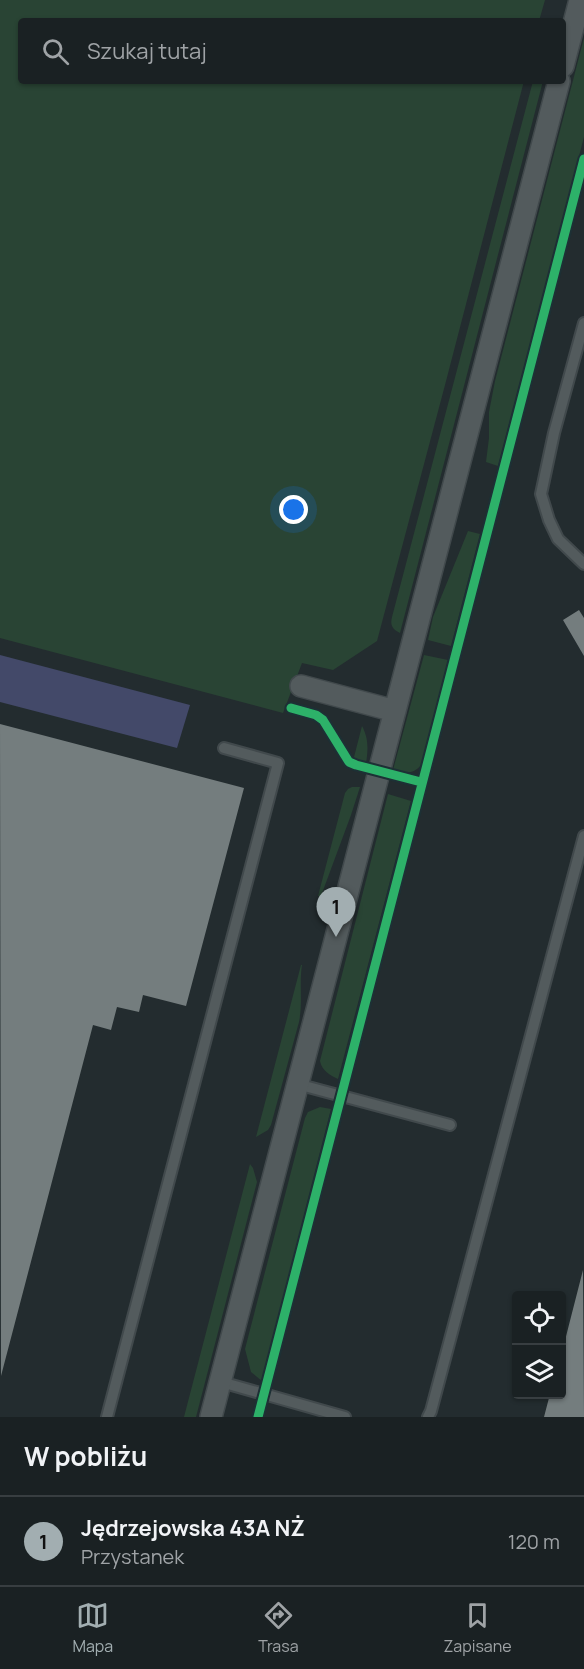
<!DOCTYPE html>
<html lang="pl">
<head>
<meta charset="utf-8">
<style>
	body { margin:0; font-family:Manrope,sans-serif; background:#272e30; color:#f1f3f6 }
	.controls { position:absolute; right:18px; bottom:18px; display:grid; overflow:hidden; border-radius:6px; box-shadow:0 2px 4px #0004 }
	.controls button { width:54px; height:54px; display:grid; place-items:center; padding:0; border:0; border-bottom:2px solid #383e41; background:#1a2123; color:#f1f3f6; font:30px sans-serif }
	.you { position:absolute; left:294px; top:510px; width:21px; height:21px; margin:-15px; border:4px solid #fff; border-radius:50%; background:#1a73e8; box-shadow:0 0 0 9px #1a73e833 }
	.badge { display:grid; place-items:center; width:39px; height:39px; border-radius:50%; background:#a2aeb1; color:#111; font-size:20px; font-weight:700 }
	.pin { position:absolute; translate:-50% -50px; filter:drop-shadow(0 2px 3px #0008) }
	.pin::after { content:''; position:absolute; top:32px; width:21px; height:18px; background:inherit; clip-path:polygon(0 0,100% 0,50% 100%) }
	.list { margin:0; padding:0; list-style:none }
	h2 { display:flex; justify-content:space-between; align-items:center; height:78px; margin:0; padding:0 24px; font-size:26px }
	h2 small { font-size:20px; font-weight:400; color:#9fa3a6 }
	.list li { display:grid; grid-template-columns:39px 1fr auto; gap:18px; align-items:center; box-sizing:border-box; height:90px; padding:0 24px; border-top:2px solid #383e41 }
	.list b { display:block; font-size:22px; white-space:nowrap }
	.list p { margin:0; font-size:20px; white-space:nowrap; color:#9fa3a6 }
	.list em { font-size:20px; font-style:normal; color:#9fa3a6 }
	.icon { flex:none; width:33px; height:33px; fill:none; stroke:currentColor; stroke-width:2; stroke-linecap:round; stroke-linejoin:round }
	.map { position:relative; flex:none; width:584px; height:1417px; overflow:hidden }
	.search { position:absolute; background:#1a2123; box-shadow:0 2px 4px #0004; left:18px; right:18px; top:18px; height:66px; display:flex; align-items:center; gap:15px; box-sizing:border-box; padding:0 21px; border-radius:6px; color:#9fa3a6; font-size:22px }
	.sheet { height:168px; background:#1a2123 }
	nav { display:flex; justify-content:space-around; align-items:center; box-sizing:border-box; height:84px; border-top:2px solid #383e41; background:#1a2123; font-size:16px; color:#9fa3a6 }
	nav a { display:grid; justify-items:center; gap:3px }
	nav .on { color:#a2aeb1 }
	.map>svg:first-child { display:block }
</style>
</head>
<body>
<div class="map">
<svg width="584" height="1417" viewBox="0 0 584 1417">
	<rect width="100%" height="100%" fill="#232c2f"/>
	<!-- green -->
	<path fill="#294434" d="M0,0H545L539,21H21V81H524L445,385L377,641L333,670L302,663L283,713L0,638Z
		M584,38V137L498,466L486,462L489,438V412L495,381Z
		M533,81H543L400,633C392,629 390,625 392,617Z
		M468,531L480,534L451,646L428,640L433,617Z
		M424,655L448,660L421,765C413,775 405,773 393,770Z
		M362,726C369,739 368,750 366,764L353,761Z
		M352,787H360L351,815L321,896H318L345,793L348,789Z
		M388,794L411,801L338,1079C330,1075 322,1071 320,1061Z
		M301,965H302C299,984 303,1002 299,1022L271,1125L268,1130L256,1137Z
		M320,1107L331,1109L262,1381L251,1372L245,1349L305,1118L308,1112Z
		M250,1164L253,1168L257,1182L196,1417H184Z"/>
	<!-- water -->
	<path fill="#434969" d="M0,655L190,705L177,748L0,702Z"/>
	<!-- building -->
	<path fill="#747d7e" d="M579,610L584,618V656L563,620Z
		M0,724L244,788L186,1006L143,995L139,1012L117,1007L111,1030L93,1025L1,1376Z
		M583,1270L584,1417H544L550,1394H562V1352Z"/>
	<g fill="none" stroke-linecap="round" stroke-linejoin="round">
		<defs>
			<path id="service" d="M584,323L554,433L541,494L549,520L558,539L584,564
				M297,1084L450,1125
				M221,1382L345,1417
				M107,1417L278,763L224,748
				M428,1417L431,1411L584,836"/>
			<path id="minor" d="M563,66L580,0
				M301,686L395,711
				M211,1417L559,81"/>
		</defs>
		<!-- service casing -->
		<use href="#service" stroke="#41494c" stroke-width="14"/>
		<!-- minor casing -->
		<use href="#minor" stroke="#41494c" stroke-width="24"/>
		<!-- service -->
		<use href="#service" stroke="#535b5d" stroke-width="10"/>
		<!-- minor -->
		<use href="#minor" stroke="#535b5d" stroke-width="21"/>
		<defs>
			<path id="cycleway" d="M291,708L316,715L323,720L349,762L356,765L421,782
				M258,1417L584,159"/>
		</defs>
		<!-- cycleway casing -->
		<use href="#cycleway" stroke="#1d3035" stroke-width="13"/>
		<!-- cycleway -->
		<use href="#cycleway" stroke="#2db169" stroke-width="9"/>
	</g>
</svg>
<div class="controls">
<button><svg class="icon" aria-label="locate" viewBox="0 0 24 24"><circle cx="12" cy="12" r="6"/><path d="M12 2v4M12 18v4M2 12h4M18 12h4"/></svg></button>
<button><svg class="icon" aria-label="layers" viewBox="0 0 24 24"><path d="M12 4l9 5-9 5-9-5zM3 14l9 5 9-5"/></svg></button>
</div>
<div class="you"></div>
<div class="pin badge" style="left:336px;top:937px">1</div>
<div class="search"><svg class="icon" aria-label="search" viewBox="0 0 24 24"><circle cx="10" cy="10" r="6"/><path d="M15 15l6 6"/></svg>Szukaj tutaj</div>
</div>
<section class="sheet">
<h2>W pobliżu<small></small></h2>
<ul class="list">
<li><span class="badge">1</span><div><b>Jędrzejowska 43A NŻ</b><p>Przystanek</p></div><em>120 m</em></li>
</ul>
</section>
<nav>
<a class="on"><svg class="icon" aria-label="map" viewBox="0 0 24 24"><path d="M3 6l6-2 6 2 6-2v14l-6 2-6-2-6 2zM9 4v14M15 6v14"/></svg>Mapa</a>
<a><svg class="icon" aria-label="directions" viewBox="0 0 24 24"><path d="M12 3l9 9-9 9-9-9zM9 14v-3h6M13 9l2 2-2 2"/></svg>Trasa</a>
<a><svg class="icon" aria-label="saved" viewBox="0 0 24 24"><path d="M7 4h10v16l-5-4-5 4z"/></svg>Zapisane</a>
</nav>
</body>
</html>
